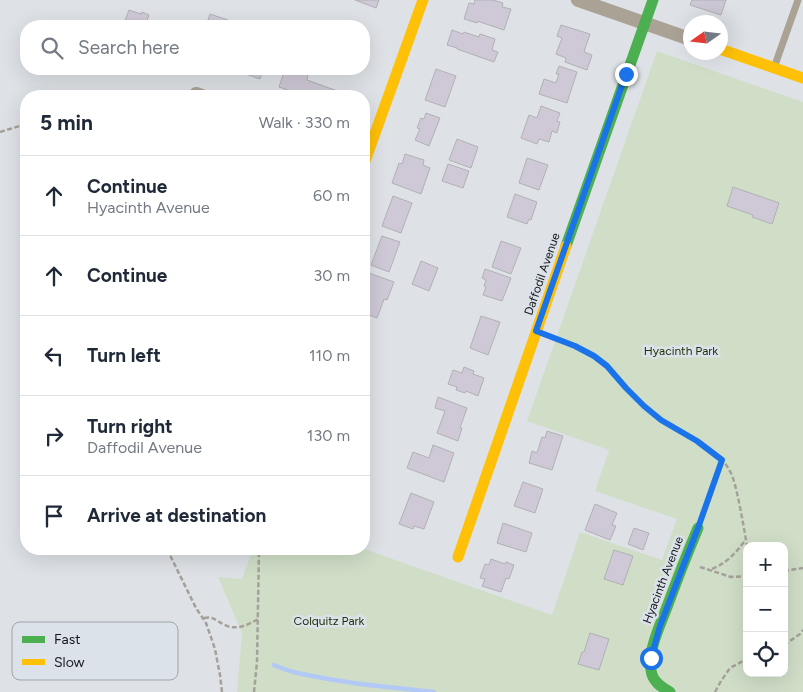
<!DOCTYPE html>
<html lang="en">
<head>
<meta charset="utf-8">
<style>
	body { margin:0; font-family:Figtree,sans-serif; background:#f2f2f3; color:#1f2937 }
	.controls { position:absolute; right:15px; bottom:15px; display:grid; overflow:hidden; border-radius:10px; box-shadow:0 5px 20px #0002 }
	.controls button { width:45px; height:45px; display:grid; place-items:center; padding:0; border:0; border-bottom:1px solid #e0e1e3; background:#fff; color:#1f2937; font:25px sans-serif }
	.compass { position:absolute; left:683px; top:15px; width:45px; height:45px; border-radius:50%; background:#fff; box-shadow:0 5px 20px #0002; rotate:256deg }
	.stop { position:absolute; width:15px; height:15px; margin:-11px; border:4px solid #1a73e8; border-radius:50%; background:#fff }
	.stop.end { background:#1a73e8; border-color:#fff; box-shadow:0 1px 5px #0008 }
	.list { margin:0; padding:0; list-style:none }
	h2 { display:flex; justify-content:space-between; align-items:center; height:65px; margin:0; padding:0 20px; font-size:21px }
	h2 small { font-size:16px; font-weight:400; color:#747a83 }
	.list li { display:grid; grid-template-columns:32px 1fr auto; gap:15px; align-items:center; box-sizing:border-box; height:80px; padding:0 20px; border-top:1px solid #e0e1e3 }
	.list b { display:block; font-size:19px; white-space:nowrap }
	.list p { margin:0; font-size:16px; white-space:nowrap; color:#747a83 }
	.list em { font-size:16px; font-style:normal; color:#747a83 }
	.icon { flex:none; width:28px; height:28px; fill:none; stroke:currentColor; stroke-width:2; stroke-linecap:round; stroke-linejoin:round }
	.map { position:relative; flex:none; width:803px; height:692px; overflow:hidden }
	.search { position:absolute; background:#fff; box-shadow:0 5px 20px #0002; left:20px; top:20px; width:350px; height:55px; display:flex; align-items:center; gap:12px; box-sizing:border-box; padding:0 18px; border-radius:20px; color:#747a83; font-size:19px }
	.panel { position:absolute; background:#fff; box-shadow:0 5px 20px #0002; left:20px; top:90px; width:350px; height:465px; border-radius:20px }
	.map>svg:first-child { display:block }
</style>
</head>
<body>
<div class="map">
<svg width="803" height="692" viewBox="0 0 803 692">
	<rect width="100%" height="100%" fill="#dee2e6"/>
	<!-- green -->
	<path fill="#d0dec8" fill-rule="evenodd" d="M657,51L803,102V692H237L242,633L218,577L242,579L253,549H364L552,615L580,532L662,560L677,519L595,491L609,450L527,421ZM747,546H784V673H747Z"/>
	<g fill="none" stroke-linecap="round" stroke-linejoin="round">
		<!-- stream -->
		<path stroke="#b3c9f5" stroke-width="4.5" d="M274,665C289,672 306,675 323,678C359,685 397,688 434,692"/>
	</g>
	<!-- building -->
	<path fill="#cfc9d7" stroke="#b0b1b4" d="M355,0H379L376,8Z
		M475,0H493L503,3L502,7L511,9L504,30L477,21V23L464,19L469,3L474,4Z
		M692,0H726L721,15L690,5Z
		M129,10L141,14L142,12L149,15L145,26H123Z
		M210,14L237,23L236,26H206Z
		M561,25L590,34L584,52L592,55L587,70L565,62L566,58L556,54L562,38L557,36Z
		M452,30L463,34L464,32L479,37L480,34L495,39L492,50L498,52L494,62L457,49V48L447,45Z
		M559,66L577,72L567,103L539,94L544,79L556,83L559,74H556Z
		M241,69H263L260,79L240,72Z
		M285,69H291L308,75L307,80L343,93L342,96H299V94L279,87Z
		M436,69L456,76L445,107L425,100Z
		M541,106L560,113L557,121L560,122L557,133L552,131L549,142L539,139L537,144L521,138L529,115L537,118Z
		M426,113L440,118L429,146L415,140L420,129L417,128L421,118L424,119Z
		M457,139L478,147L471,168L449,160Z
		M405,154L424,160L423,165L430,168L421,194L392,183L399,163L402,164Z
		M527,158L548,165L539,190L519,183Z
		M448,164L469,171L463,188L442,181Z
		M733,187L779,203L772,224L752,217L753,215L727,206Z
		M515,194L537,202L531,220L529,219L527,224L507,217Z
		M393,196L412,203L401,233L382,226Z
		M382,236L400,242L389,272L371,265Z
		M501,241L521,248L511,274L492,267Z
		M421,261L438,268L429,291L412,284Z
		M485,269L511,278L502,301L483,295L486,287L484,286L486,280L482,278Z
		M366,272L394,282L387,300L384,299L377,318L364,313V289L365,286H364V279Z
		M481,316L500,322L488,355L470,348Z
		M464,367L474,371L473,374L484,378L478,396L466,391L465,393L456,390L457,387L448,384L453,370L462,373Z
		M438,397L467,408L460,428H462L458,441L437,433L445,411L435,408Z
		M547,431L563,436L552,470L529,463L532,451L537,453L542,437L545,438Z
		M433,445L454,453L444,482L407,468L413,452L429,458Z
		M523,482L543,489L535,513L514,506Z
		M411,493L434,502L424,529L414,526L413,529L399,524Z
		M595,504L617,513L612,525L616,526L610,540L585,530Z
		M503,523L532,533L526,552L497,543Z
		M634,528L649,533L643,550L628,544Z
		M614,550L633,556L623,585L604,579Z
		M491,559L505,564L506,562L514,565L509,579L506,578L501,592L482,586L485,579L480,578L485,564L489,565Z
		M590,633L609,639L599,670L578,664L582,652H584Z"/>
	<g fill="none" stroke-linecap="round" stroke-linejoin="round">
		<!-- path -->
		<path stroke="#a5a19a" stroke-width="2.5" stroke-dasharray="5 2.5" stroke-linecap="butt" d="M0,132L26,124
			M552,337C566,343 581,347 594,355C607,364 616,377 626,388C636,399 648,410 660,419C680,434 716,446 728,468C733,475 735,485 737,493C741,511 744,528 747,546
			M703,512L722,460
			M167,549L196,608L206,623L215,649L220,675L222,692
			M700,567L731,577L747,576
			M712,569C727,563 737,552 746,539
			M784,571L803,568
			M204,618C213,616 215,620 223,624C234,631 247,626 258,619
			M784,645L800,634L803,630
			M254,692L257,662L259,549
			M715,692L721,681L730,668L747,659"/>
		<!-- lane -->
		<path stroke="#aba296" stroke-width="7" d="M775,65L798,0"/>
		<!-- street -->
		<path stroke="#aba296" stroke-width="14" d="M578,0L690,39
			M196,94L202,96"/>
		<!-- fast -->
		<path stroke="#4caf50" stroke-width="11" d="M566,246L653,0
			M670,692C661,687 652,681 651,670C648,649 660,626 667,607C677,580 687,554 698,528"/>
		<!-- slow -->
		<path stroke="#ffc107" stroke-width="11" d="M720,49L803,78
			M364,164L423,0
			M458,557L566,246"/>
	</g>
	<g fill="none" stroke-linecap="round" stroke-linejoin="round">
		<!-- route -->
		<path stroke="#1a73e8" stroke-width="6" d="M626,74L536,331L575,346L594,356L607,366L626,388L644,406L661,420L697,441L722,460L698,528L660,626L651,658"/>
	</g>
	<g text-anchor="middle" stroke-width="5" stroke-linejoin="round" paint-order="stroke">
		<!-- street labels -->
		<g font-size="12" fill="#15171a" stroke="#dbe2ea">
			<text transform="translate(542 274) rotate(-71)" y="4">Daffodil Avenue</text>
			<text transform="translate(663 580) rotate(-69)" y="4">Hyacinth Avenue</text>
		</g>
		<!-- park labels -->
		<g font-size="12" fill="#203304" stroke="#dbe2ea">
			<text x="681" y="355">Hyacinth Park</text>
			<text x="329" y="625">Colquitz Park</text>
		</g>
	</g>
	<!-- legend -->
	<rect x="12" y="622" width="166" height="58" rx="8" fill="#dbe2ea" stroke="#a0a5ac" stroke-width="1"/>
	<rect x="22" y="636" width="23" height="7" fill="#4caf50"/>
	<rect x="22" y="659" width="23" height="6" fill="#ffc107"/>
	<g font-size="14" fill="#15171a">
		<text x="54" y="644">Fast</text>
		<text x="54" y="667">Slow</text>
	</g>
</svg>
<div class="controls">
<button>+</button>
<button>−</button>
<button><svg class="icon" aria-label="locate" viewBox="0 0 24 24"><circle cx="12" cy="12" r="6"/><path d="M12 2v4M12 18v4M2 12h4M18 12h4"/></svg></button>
</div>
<svg class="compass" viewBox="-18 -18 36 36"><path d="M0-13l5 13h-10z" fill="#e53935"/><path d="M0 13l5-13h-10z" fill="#747a83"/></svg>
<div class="stop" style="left:651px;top:658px"></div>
<div class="stop end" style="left:626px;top:74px"></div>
<div class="search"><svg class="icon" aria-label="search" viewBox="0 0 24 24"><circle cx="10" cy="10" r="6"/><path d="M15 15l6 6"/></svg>Search here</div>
<section class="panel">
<h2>5 min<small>Walk · 330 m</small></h2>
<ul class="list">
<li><svg class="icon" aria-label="ahead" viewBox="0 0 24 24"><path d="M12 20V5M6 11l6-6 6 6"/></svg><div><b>Continue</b><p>Hyacinth Avenue</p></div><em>60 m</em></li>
<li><svg class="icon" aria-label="ahead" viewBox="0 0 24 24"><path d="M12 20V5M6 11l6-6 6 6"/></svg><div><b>Continue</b></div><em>30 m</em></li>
<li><svg class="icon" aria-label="left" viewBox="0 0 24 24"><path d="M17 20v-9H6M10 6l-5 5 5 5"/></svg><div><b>Turn left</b></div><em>110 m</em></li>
<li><svg class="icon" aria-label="right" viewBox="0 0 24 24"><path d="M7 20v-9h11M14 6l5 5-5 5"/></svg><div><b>Turn right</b><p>Daffodil Avenue</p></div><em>130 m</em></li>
<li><svg class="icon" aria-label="arrive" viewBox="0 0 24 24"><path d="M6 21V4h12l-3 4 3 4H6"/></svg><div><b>Arrive at destination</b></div></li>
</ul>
</section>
</div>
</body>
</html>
